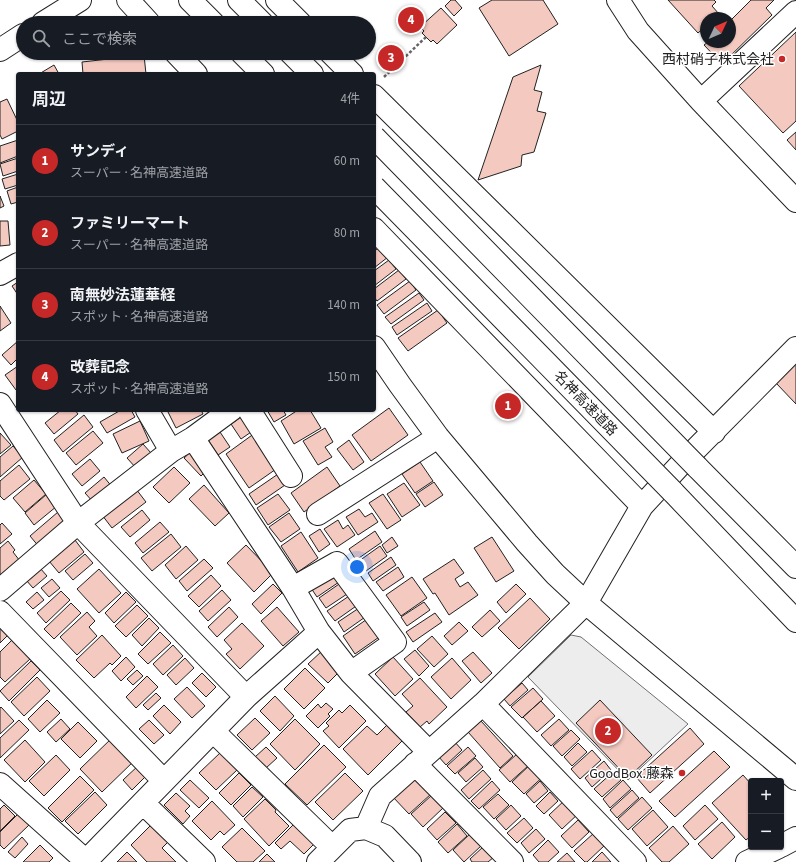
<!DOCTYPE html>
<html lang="ja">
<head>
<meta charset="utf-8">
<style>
	body { margin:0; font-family:"Source Sans 3","Noto Sans JP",sans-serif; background:#20242c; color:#f1f3f6 }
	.controls { position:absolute; right:12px; bottom:12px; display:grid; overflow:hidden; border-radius:4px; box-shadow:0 1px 3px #0004 }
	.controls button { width:36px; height:36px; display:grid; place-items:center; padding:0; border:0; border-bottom:1px solid #363941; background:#171b24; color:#f1f3f6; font:20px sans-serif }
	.compass { position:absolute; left:700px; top:12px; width:36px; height:36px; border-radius:50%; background:#171b24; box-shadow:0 1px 3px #0004; rotate:46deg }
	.you { position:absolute; left:357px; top:567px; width:14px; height:14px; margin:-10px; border:3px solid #fff; border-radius:50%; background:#1a73e8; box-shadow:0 0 0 6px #1a73e833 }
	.badge { display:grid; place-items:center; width:26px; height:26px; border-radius:50%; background:#c62828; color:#fff; font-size:13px; font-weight:700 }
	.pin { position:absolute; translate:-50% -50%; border:2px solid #fff; box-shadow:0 1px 4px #0006 }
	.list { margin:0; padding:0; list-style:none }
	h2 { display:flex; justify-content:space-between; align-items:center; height:52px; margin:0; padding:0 16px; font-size:17px }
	h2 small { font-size:13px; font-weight:400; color:#9ea1a6 }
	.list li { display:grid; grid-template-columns:26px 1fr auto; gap:12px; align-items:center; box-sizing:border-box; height:72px; padding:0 16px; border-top:1px solid #363941 }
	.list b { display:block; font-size:15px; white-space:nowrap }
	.list p { margin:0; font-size:13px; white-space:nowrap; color:#9ea1a6 }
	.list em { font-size:13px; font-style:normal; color:#9ea1a6 }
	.icon { flex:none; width:22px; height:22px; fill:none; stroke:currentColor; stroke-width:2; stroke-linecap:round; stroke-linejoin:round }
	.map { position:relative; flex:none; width:796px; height:862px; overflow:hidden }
	.search { position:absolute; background:#171b24; box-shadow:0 1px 3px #0004; left:16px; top:16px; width:360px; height:44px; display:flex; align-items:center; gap:10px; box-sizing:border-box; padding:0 14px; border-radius:22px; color:#9ea1a6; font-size:15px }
	.panel { position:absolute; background:#171b24; box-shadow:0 1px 3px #0004; left:16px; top:72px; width:360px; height:340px; border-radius:4px }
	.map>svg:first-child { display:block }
</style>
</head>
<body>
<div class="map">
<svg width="796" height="862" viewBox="0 0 796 862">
	<rect width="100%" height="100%" fill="#fff"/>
	<!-- parking -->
	<path fill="#ededed" stroke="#6f6f6f" d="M571,635L581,637L688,724L628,780L528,677Z"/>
	<!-- building -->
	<path fill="#f3c9c0" stroke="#222" d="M451,0H455L462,8L454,16L445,6Z
		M492,0H543L558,24L509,56L479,8Z
		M668,0H714L716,2L712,6L719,14L714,18H706V26L698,33Z
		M751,0H774L766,8L772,15L722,64L704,45L708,42H730V21Z
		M441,8L457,25L437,44L433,40L431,42L422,33L424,31L420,27Z
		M796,32V121L783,133L739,86Z
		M144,55L146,74H83L82,62Z
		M54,65L59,74H39Z
		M541,65L534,90L542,92L537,111L546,113L534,152L522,155L521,166L478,180L513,77Z
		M7,99L18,122V131L2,139L0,135V102Z
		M796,132V150L787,140Z
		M18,140V156L0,163V146Z
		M18,158V171L3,176L0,164Z
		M18,174V185L5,189L2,179Z
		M18,187V202L11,204L7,191Z
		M0,196L4,206L0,208Z
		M0,221H8L10,245L0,246Z
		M380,247L388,257L374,268V251Z
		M389,260L396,269L374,286V271Z
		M399,270L406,279L377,301L374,297V289Z
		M410,281L416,290L384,314L377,305Z
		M18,282V295L12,286Z
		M419,293L424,300L391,324L385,317Z
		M427,303L432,311L397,335L392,327Z
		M0,306L11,323L0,331Z
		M438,310L447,323L408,351L398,338Z
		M18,341V358L11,365L2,355Z
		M796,364V404L776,383Z
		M18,366V389L16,390L5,375Z
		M389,408L408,435L371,461L352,435Z
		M61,410H75L78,414L54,434L45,423Z
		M121,410H131L135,417L107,433L100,422Z
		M167,410H201L203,414L176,428Z
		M267,410H283L286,415L274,422Z
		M298,410H310L321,428L294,444L281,421Z
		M84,415L93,427L63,452L54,440Z
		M244,415L254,430L241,439L231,424Z
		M140,421L149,441L122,453L113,434Z
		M325,428L333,442L325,447L332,457L318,465L303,441Z
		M93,431L103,443L76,465L66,453Z
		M220,432L230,447L218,455L208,440Z
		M0,433L11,445L0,454Z
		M255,433L279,467L249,488L226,454Z
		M349,440L364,462L353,470L337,449Z
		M143,444L151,453L136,468L127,458Z
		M13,446L23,457L0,477V457Z
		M193,450L210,467L201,476L184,458Z
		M90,459L100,471L82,486L72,474Z
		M420,462L433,481L415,493L402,474Z
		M19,465L30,479L4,500L0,496V481Z
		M174,467L190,483L169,503L153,487Z
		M327,467L340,486L304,512L291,493Z
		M281,472L288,483L256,505L249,494Z
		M104,477L113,488L94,503L85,493Z
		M34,480L46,494L25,512L13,498Z
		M434,482L443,495L425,507L416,494Z
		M404,483L420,505L402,517L387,494Z
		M204,485L229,513L215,526L189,499Z
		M136,489L146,502L112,528L102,515Z
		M47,494L57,506L34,525L25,513Z
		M278,494L290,510L268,525L257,508Z
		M383,494L401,520L387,529L369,503Z
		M359,509L365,517L372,513L378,522L358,535L346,517Z
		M142,510L150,520L130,537L121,527Z
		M58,512L68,524L40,548L30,536Z
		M289,513L300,529L281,542L269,527Z
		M338,520L343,529L348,525L355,535L337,547L324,529Z
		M160,522L169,532L143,553L135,543Z
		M2,523L12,534L0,544V525Z
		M320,529L330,544L319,552L309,536Z
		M375,531L382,542L356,560L349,549Z
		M301,532L318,558L298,572L281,546Z
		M171,534L181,547L152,571L141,558Z
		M392,537L398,546L387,553L382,545Z
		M492,537L514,571L496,582L474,548Z
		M75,540L84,552L59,573L49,561Z
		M8,541L15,550L13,552L20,561L0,577V548Z
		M246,545L273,573L254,592L227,563Z
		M186,546L198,560L176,579L165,565Z
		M380,546L387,556L366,571L359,561Z
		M85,554L93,563L73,580L65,571Z
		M391,557L396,565L373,581L368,573Z
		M204,559L213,568L187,591L179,581Z
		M454,559L464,573L455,579L460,587L468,582L478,595L449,615L435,593L433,594L423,579Z
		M398,567L404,577L383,591L376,582Z
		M40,568L47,576L33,588L26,580Z
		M99,569L121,593L99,613L77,589Z
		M336,571L342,580L317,597L311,588Z
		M211,575L221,586L199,607L188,596Z
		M412,577L427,598L401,616L386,595Z
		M52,579L60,588L49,597L41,588Z
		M342,582L350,592L326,608L319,598Z
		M273,584L282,593L261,614L252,604Z
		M516,584L526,594L506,613L497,602Z
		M222,590L231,600L208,621L199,611Z
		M61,591L70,600L46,623L37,613Z
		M37,592L44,600L33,609L26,602Z
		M126,592L136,602L114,623L105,613Z
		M352,594L359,604L335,621L327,611Z
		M530,598L550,619L519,649L498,628Z
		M424,602L430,610L407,626L401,617Z
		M71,603L81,613L54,639L44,629Z
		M137,605L148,616L126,637L115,626Z
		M362,606L368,615L344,632L338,622Z
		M229,607L238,617L217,637L208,627Z
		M277,607L299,632L283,646L261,621Z
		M490,610L500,621L482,637L472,627Z
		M87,612L95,621L89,627L97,636L77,655L60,637Z
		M435,613L442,622L413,642L406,632Z
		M370,617L382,635L355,654L343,636Z
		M149,618L159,628L142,646L132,635Z
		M0,619L12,631L0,643Z
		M459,622L468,631L452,645L444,636Z
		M242,623L264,646L240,669L226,654L232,649L224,640Z
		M160,632L171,643L148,664L138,654Z
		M102,635L121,656L112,665L110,663L94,678L76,660Z
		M432,636L448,654L434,667L417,649Z
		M12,640L30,659L5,682L0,677V652Z
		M173,645L183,656L163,675L153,664Z
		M323,650L342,669L328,683L308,664Z
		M415,650L429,666L419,676L404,659Z
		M473,652L492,673L481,683L462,661Z
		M126,657L135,667L121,681L112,671Z
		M393,657L413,679L395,696L375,674Z
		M185,658L194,668L176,685L167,675Z
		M452,658L471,680L451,699L431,677Z
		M31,661L40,670L9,701L0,691Z
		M305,668L325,688L304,709L284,689Z
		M137,670L143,676L133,685L127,679Z
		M202,673L216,687L206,697L192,683Z
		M147,676L158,687L136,708L126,697Z
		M37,677L50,691L24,716L11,702Z
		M420,678L447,707L429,724L427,721L420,727L406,712L413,706L402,694Z
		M522,683L528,690L510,706L504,699Z
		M187,687L205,706L192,718L174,699Z
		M533,688L543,699L522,718L511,707Z
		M156,693L161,698L148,710L143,705Z
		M275,696L294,716L280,731L260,711Z
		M47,700L60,713L40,732L28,719Z
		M600,700L652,755L628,778L576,723Z
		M541,701L555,716L537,732L523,717Z
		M326,703L333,709L328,714L330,716L318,728L306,716L318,704L321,708Z
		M164,705L181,722L170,734L153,716Z
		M350,705L366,721L339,748L323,731L329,726L326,723L339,710L342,713Z
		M1,707L14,721L0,734V708Z
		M255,718L270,733L252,750L237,735Z
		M61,719L70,729L56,742L47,732Z
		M295,719L320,744L295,770L270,744Z
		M559,719L569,730L551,746L541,735Z
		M19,720L29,730L0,758V738Z
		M149,720L164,735L154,744L139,729Z
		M481,721L513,756L500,768L468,732Z
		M78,722L97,741L80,758L61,739Z
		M388,724L403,740L368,775L343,749L367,726L377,735Z
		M690,728L704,744L650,793L636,777Z
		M571,730L580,739L562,756L553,746Z
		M114,736L136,759L102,792L80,769Z
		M25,740L45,762L25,782L4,760Z
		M454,741L462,750L446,765L438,756Z
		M578,743L587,752L572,766L564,757Z
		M324,745L346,767L307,805L285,784Z
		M266,747L277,758L266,768L255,757Z
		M468,747L476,756L455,774L447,766Z
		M592,750L601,760L580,779L571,769Z
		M714,751L730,767L675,817L659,801Z
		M221,752L238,769L216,790L199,773Z
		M517,754L528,766L510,782L499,770Z
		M56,755L70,770L44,796L29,781Z
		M475,758L483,767L466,782L458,773Z
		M534,761L546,774L524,794L512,782Z
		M604,761L611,770L592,787L585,778Z
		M140,764L149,773L132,790L123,780Z
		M483,770L491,779L469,799L461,790Z
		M613,772L621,780L602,797L594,789Z
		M239,773L251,785L231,805L219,793Z
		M345,773L363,791L333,820L315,802Z
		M743,775L751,784V836L746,840L712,803Z
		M80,776L94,790L62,822L48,808Z
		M414,776L431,794L409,814L392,796Z
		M190,780L209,798L199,808L180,790Z
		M623,780L631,789L610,808L603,799Z
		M492,781L500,790L479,809L471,801Z
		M540,781L548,791L534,803L526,794Z
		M252,787L263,797L243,817L233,806Z
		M632,790L639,798L617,818L610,810Z
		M95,792L107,805L78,834L65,821Z
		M550,792L558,801L544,814L536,806Z
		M176,793L190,806L185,811L190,816L183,824L164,805Z
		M498,794L509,805L494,819L483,807Z
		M432,795L443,808L423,827L411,814Z
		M642,797L652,808L628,830L618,819Z
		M265,799L276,810L275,812L289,826L269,846L244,819Z
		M566,799L579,813L562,829L549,815Z
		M212,801L235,825L224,835L220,831L211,840L192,821Z
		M4,805L15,816L0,831V809Z
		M511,805L521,816L506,830L496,819Z
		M705,805L718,819L695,840L683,826Z
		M653,810L668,827L647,846L632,829Z
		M445,812L456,823L437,840L427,829Z
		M18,814L29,825L4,849L0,845V832Z
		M524,818L533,828L517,843L507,833Z
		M298,820L318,840L304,854L290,841L281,849L275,843Z
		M578,820L589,832L572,848L561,836Z
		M722,822L735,837L712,859L698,844Z
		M152,824L169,841L162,848L176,862H147L131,845Z
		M457,824L467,836L448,853L438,842Z
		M673,826L689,844L669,862H662L649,848Z
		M242,828L265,851L253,862H237L222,847Z
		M536,829L545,839L529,853L521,843Z
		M471,833L482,845L464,862L453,850Z
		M594,833L605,845L587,862H585L574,851Z
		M22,837L28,844L15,858L8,852Z
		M548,840L559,852L548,862H539L533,855Z
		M40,845L53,858L49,862H23Z
		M484,846L494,857L488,862H472L470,859Z
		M127,852L137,862H117Z
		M602,852L611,862H592Z
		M567,853L575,862H557Z
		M267,854L275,862H259Z"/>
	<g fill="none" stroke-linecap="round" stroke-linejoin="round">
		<defs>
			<path id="minor" d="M128,0L149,23
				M277,0L300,23
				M618,0L638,31L701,101L796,201
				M176,53L196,74
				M331,53L352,74
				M374,96L714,432
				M701,101L796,12
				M374,229L642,506
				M0,274L18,264
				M374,347L400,385L438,437L527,543L555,574L586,603L796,779
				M0,404L78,523L246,697
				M147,410L171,451
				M249,410L291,476
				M193,438L293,588L319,632L351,673L429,752
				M318,514L438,437
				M293,588L337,563L395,642L351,673
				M0,590L78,523L171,451L193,438L231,410
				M0,612L164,781
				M483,704L635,862
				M213,731L332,847
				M415,764L512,862
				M0,784L86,861
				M143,803L204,862
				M366,828L380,796L483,704L586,603L642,506L680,465L796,348
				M781,846L796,838
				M85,862L246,697L319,632
				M318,862L350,830L366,828L385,836L410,862
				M747,862L779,847"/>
			<path id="highway" d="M190,0L213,23
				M239,0L262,23
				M43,23L80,0
				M0,50L23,35
				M242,53L263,74
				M291,53L312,74
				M697,467L796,567
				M672,491L796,621"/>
		</defs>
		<!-- minor casing -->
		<use href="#minor" stroke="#222" stroke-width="24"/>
		<!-- highway casing -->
		<use href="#highway" stroke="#222" stroke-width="24"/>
		<!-- path -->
		<path stroke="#646464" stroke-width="2.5" stroke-dasharray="3 2" stroke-linecap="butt" d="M384,77L426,37"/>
		<!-- minor -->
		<use href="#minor" stroke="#fff" stroke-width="22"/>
		<!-- highway -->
		<use href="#highway" stroke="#fff" stroke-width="22"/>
		<defs>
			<path id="highway-bridge" d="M374,137L697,467
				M374,187L672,491"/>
		</defs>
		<!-- highway-bridge casing -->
		<use href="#highway-bridge" stroke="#222" stroke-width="24" stroke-linecap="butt"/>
		<!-- highway-bridge -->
		<use href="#highway-bridge" stroke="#fff" stroke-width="22"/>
	</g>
	<!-- markers -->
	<g fill="#c62828" stroke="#fff" stroke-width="1.5">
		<circle cx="782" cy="59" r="4"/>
		<circle cx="682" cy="773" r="4"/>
	</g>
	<g text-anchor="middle" stroke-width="3" stroke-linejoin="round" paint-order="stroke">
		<!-- poi labels -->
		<g font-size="14" fill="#222" stroke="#fff" text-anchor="end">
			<text x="774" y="64">西村硝子株式会社</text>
			<text x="674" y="778">GoodBox.藤森</text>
		</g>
		<!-- street labels -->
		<g font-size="14" fill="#222" stroke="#fff">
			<text transform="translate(586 403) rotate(46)" y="5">名神高速道路</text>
		</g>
	</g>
</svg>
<div class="controls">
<button>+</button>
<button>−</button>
</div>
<svg class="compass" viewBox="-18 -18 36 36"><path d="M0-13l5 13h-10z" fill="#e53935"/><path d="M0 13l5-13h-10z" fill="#9ea1a6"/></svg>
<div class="you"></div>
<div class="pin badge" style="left:508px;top:406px">1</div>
<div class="pin badge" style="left:608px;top:731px">2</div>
<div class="pin badge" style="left:391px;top:58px">3</div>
<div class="pin badge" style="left:411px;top:20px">4</div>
<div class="search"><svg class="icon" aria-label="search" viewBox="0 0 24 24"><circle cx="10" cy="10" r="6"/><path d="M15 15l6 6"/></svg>ここで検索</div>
<section class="panel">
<h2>周辺<small>4件</small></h2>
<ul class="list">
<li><span class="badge">1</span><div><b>サンディ</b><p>スーパー · 名神高速道路</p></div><em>60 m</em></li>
<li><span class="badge">2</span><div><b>ファミリーマート</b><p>スーパー · 名神高速道路</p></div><em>80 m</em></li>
<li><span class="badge">3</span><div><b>南無妙法蓮華経</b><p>スポット · 名神高速道路</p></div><em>140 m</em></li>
<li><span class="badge">4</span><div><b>改葬記念</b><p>スポット · 名神高速道路</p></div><em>150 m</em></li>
</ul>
</section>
</div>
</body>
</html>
